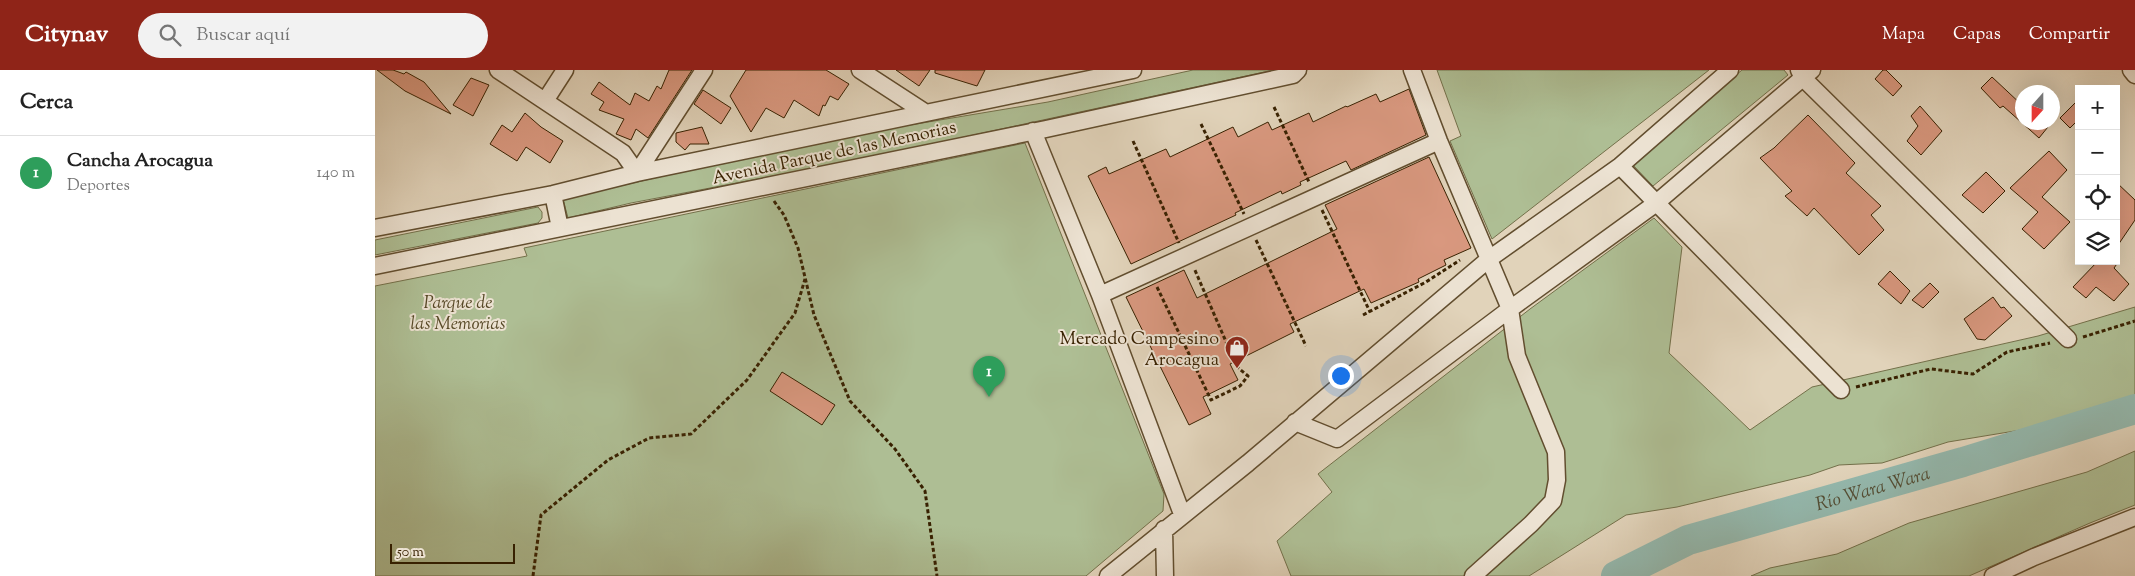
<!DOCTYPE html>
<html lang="es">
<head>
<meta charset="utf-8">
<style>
	body { margin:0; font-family:"Sorts Mill Goudy",serif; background:#f2f2f2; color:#222 }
	.controls { position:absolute; right:15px; top:15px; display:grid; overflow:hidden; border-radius:0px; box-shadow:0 5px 20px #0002 }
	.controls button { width:45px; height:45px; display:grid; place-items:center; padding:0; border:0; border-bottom:1px solid #e0e0e0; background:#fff; color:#222; font:25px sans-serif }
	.compass { position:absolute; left:1640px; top:15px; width:45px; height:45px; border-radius:50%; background:#fff; box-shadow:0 5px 20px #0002; rotate:201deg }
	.scale { position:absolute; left:15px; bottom:12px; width:125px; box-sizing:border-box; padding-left:5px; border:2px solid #382101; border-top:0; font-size:14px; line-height:18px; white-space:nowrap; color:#382101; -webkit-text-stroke:4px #ece2d2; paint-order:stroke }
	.you { position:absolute; left:965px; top:305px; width:18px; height:18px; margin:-12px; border:4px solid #fff; border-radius:50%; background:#1a73e8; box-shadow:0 0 0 8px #1a73e833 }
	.badge { display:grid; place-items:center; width:32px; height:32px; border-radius:50%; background:#8f2418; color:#fff; font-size:16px; font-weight:700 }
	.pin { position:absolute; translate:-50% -41px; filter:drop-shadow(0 1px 2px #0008) }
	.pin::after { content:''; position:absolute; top:26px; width:18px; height:15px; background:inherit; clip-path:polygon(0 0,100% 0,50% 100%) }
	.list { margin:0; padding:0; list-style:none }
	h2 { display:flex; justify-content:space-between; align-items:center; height:65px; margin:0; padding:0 20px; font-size:21px }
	h2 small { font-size:16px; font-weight:400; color:#767676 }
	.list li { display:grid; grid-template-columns:32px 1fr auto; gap:15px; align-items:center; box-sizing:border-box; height:75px; padding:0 20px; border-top:1px solid #e0e0e0 }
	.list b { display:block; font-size:19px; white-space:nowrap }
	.list p { margin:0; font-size:16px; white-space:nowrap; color:#767676 }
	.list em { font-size:16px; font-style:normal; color:#767676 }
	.icon { flex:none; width:28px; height:28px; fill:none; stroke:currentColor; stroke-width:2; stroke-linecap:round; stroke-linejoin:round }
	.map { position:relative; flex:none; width:1760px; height:506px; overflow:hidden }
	header { display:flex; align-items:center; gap:30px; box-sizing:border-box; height:70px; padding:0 25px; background:#8f2418; color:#fff }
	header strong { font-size:24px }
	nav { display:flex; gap:28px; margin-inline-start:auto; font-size:18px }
	.search { width:350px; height:45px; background:#f2f2f2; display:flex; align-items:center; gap:12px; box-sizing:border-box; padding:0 18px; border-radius:28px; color:#767676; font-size:19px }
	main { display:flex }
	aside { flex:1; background:#fff }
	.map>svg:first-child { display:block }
</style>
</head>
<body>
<header>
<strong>Citynav</strong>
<div class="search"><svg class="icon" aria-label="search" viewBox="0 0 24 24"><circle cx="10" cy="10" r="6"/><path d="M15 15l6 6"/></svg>Buscar aquí</div>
<nav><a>Mapa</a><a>Capas</a><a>Compartir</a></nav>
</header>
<main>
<aside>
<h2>Cerca<small></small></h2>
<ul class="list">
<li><span class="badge" style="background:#2e9e5b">1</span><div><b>Cancha Arocagua</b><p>Deportes</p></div><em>140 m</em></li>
</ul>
</aside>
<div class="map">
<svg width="1760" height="506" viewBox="0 0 1760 506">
	<rect width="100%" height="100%" fill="#e1d3ba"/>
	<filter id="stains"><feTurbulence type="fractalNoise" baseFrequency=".004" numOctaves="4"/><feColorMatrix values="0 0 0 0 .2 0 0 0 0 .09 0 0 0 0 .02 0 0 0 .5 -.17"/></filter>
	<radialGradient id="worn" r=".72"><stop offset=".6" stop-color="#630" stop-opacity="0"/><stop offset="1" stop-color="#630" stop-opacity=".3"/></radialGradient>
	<!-- green -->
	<path fill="#aebe94" stroke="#73704a" d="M818,0H899L483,90L256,133L193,148L188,129L380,85L529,56L673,32Z
		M1062,0H1334L1117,169L1075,71L1086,66Z
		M1367,0H1409L1413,5L1278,116L1256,93Z
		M650,73L789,424L788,441L711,506H0V216L152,186L149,178Z
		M163,137L167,142V148L163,153L0,185V170Z
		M1279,148L1307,177L1294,283L1375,360L1437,317L1663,266L1760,237V330L1736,341L1664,357L1573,372L1507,393L1464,395L1435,405L1302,437L1251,445L1154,506H916L902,471L957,422L943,404L1155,239Z
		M1760,381V435L1715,453L1594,506H1376L1395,498L1462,484L1534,453L1712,402Z"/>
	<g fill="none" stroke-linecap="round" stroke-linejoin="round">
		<!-- river -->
		<path stroke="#94b8ad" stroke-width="30" id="s1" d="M1241,506L1313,470L1588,392L1760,339"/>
	</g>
	<!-- building -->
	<path fill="#d9987f" stroke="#382101" d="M2,0H18L29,4L31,2L49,12L76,44L30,21Z
		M294,0H317L273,68L261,59L256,70L241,64L249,49L224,40L229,32L216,24L224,12L255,35L260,23L274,31L282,16L286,19Z
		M371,0H451L474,14L463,30L455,26L450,36L448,35L444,46L419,30L409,48L391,38L376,62L355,26Z
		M521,0H555L544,16Z
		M560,0H610L602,16L560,3Z
		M1508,0H1511L1527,16L1518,26L1500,9Z
		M1617,7L1648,36V52H1677L1664,68L1628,36L1625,38L1606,18Z
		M96,8L114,15L98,46L78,35Z
		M1034,19L1051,65L976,100L971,91L925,112L926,115L907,124L906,121L860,143L861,145L756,194L713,106L731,97L734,104L791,79L795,87L858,57L863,67L893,52L897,60L934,43L938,52L971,36L972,37L1001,24L1005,32Z
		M328,20L356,38L346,54L319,34Z
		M1704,29V49L1695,58L1685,48Z
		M1545,36L1567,61L1546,85L1532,71L1543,56L1536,46Z
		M150,43L166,57L188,71L175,93L151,77L142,91L115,74L127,55L137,62Z
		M1433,45L1480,93L1471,103L1506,136L1496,145L1509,160L1484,185L1439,138L1432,146L1410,126L1417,121L1385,88L1399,78Z
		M327,57L334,74H315L310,80L301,72V63Z
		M1674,81L1692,100L1667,127L1695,152L1669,179L1647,159L1663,142L1635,118Z
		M1054,87L1096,178L1069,190L1071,195L1043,209L1044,212L996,233L989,219L915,254L919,262L855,294L863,310L828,327L836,344L814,355L751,227L809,200L822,228L962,159L950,135Z
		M1611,102L1630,121L1608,143L1587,125Z
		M1741,112L1760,130V150L1741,178Z
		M1723,191H1744L1739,198L1754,214L1739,231L1721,217L1711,228L1698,217Z
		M1515,201L1535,221L1526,234L1503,214Z
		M1555,213L1564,222L1548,238L1537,230Z
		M1618,227L1626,238L1629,237L1637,246L1610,270L1602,269L1589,249Z
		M407,302L460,335L447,355L395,321Z"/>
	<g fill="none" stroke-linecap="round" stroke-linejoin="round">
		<defs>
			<path id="minor" d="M123,0L248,83L262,103L329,0
				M485,0L551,43
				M1037,0L1064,71L1135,239L1142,286L1181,382L1182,410L1178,431L1156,454L1098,506
				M1424,0L1428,8L1693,269
				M1756,0L1760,5
				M170,31L190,0
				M658,61L725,225L807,444
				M1245,96L1466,320
				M178,124L185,158
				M0,158L178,124L262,103L758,0
				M0,196L671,59L918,5L923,0
				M725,225L1064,71
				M920,352L962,369L1135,239L1280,134L1437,0
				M789,459L790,506
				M733,506L873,393L1114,189L1245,96L1355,0
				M1618,506L1659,487L1760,447"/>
		</defs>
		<!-- minor casing -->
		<use href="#minor" stroke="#624e2f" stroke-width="19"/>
		<!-- path -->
		<path stroke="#382101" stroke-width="3" stroke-dasharray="4 2.5" stroke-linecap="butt" d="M899,37L934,112
			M826,54L869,144
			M758,71L804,173
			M399,131L409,145L423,178L439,245L475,331L520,379L550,421L562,506
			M947,140L995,242
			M881,170L931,276
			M782,217L836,330L865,316L873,306L862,297L819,198
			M988,245L1051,212L1085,190
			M1708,267L1760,251
			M1481,317L1556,299L1598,304L1632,282L1675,273
			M158,506L166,445L233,390L274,368L316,364L372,310L420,243L430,209"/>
		<!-- minor -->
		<use href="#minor" stroke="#ece2d2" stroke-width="16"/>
	</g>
	<!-- icons -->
	<defs>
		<symbol id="shop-pin" viewBox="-11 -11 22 30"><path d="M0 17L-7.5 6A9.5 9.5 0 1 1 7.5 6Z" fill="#8f2418" stroke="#ece2d2"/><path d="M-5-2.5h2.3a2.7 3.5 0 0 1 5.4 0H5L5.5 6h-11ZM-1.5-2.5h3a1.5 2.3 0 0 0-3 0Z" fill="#fff"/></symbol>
	</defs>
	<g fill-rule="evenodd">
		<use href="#shop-pin" x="848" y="264" width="28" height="38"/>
	</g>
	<g text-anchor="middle" stroke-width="4" stroke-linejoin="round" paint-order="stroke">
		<!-- street labels -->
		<g font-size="18" fill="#382101" stroke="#ece2d2">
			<text transform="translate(459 82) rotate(-12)" y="6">Avenida Parque de las Memorias</text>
		</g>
		<!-- park labels -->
		<g font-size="18" font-style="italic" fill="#564826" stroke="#ece2d2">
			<text x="83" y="238">Parque de<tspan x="83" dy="21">las Memorias</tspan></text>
		</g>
		<!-- poi labels -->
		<g font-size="18" fill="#382101" stroke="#ece2d2" text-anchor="end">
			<text x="844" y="274">Mercado Campesino<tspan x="844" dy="21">Arocagua</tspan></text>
		</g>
		<!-- water labels -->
		<g font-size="19" font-style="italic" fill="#544e35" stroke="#ece2d2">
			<text dy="7" stroke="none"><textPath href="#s1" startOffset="272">Río Wara Wara</textPath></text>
		</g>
	</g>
	<rect width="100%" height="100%" filter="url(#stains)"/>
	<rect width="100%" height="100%" fill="url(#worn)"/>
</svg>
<div class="controls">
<button>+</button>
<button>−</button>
<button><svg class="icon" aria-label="locate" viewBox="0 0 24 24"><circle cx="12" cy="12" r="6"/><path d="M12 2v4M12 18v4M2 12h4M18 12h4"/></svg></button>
<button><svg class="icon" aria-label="layers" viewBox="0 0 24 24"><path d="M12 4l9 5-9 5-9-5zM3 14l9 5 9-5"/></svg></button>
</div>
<svg class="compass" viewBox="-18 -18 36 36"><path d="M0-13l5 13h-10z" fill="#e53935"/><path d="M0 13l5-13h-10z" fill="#767676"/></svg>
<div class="scale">50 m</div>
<div class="you"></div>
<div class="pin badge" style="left:614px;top:327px;background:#2e9e5b">1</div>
</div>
</main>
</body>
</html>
